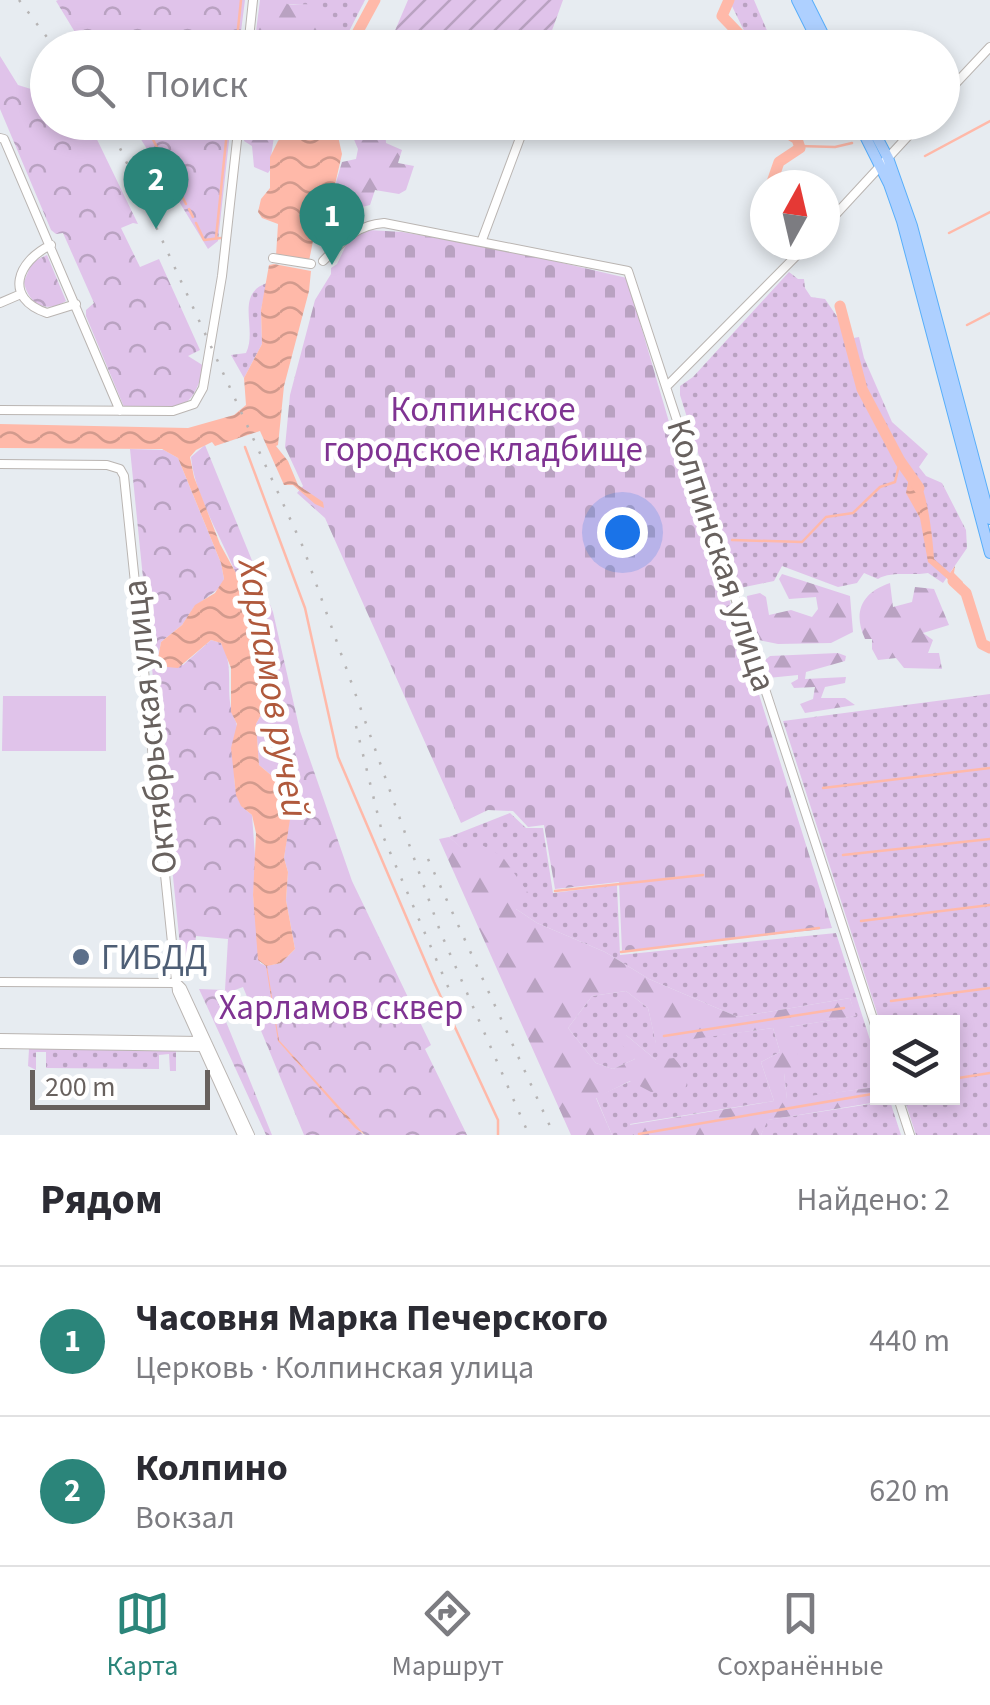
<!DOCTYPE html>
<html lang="ru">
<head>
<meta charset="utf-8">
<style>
	body { margin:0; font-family:"Source Sans 3",sans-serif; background:#f2f2f3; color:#2b2b33 }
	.controls { position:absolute; right:30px; bottom:30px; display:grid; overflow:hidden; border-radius:0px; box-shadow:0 5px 15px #0003 }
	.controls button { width:90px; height:90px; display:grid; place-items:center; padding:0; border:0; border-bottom:2px solid #e1e1e2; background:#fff; color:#2b2b33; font:50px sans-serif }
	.compass { position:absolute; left:750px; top:170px; width:90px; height:90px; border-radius:50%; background:#fff; box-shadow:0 5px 15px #0003; rotate:8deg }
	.scale { position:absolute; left:30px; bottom:25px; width:180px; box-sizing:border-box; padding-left:10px; border:5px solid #68615e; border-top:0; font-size:28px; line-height:35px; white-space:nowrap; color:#68615e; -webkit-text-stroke:8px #fff; paint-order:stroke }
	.you { position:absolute; left:622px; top:532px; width:35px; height:35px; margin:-25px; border:8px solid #fff; border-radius:50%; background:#1a73e8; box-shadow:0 0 0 15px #1a73e833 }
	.badge { display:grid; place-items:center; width:65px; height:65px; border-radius:50%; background:#2b857a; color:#fff; font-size:32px; font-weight:700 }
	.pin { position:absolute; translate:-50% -82px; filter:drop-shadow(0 2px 5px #0008) }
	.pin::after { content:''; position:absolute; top:52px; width:35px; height:30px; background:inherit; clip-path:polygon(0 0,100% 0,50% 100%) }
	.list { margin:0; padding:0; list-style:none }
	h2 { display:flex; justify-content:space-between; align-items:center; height:130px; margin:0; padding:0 40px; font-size:42px }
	h2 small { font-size:32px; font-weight:400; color:#7c7c81 }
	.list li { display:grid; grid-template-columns:65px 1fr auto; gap:30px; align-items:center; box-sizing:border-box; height:150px; padding:0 40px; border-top:2px solid #e1e1e2 }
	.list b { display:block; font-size:38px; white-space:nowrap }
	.list p { margin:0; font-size:32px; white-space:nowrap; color:#7c7c81 }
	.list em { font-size:32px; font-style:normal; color:#7c7c81 }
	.icon { flex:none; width:55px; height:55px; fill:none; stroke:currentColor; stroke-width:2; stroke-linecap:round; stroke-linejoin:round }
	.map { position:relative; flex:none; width:990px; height:1135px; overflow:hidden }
	.search { position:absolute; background:#fff; box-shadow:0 5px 15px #0003; left:30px; right:30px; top:30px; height:110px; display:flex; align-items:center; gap:25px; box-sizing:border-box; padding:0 35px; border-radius:55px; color:#7c7c81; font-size:38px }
	.sheet { height:430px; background:#fff }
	nav { display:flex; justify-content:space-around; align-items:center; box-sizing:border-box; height:140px; border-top:2px solid #e1e1e2; background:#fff; font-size:28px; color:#7c7c81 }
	nav a { display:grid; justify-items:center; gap:5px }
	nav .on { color:#2b857a }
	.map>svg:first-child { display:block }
</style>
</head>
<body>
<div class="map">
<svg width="990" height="1135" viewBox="0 0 990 1135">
	<defs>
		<pattern id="grass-dots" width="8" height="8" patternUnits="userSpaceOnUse" patternTransform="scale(2.5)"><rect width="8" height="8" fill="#e0c3ea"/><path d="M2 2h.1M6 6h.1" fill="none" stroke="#b9a2c1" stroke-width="1.8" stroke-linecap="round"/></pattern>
		<pattern id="forest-firs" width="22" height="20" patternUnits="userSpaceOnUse" patternTransform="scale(2.5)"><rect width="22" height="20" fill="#e0c3ea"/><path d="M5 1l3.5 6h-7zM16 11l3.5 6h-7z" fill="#b9a2c1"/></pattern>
		<pattern id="cemetery-stones" width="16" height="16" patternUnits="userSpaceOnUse" patternTransform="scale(2.5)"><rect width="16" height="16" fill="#e0c3ea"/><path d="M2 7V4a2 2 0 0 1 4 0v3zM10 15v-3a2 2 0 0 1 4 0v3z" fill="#b9a2c1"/></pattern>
		<pattern id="park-crowns" width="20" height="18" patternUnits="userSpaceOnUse" patternTransform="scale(2.5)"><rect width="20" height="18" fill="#e0c3ea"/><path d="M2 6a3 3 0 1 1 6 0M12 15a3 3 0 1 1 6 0" fill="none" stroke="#b9a2c1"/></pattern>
		<pattern id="garden-furrows" width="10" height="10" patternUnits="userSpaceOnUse" patternTransform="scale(2.5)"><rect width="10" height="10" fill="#e0c3ea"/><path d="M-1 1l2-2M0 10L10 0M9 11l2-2" fill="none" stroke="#b9a2c1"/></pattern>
		<pattern id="water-waves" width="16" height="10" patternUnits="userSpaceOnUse" patternTransform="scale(2.5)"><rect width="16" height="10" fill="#ffb9a9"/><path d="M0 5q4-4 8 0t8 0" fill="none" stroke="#d29a8d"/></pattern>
	</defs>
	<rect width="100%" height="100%" fill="#e7ecf1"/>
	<!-- grass -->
	<path fill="url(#grass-dots)" d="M287,0H365L341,47H332L336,37L306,5L287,4Z
		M729,0H754L774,47H752Z
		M789,272L798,279H804L805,288L811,297L825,299L840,321L844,340L859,337L864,358L892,422L928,454L919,467L926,476L942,483L966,530L967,548L943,583L928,573C912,576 891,571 878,579L864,573L857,583L838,587L782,566L774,581L740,588L680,395V386L693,377Z
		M267,283L261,310L262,344L244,378L231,355L246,353C258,329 234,294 267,283Z
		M990,694V1135H916L904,1098H952V1022H880L783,721Z
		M510,813L526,828H543L553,893L617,885L620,955L836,933L877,1062L878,1097L875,1087L787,1100L784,1073L789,1027L855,1016L850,998L738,1017L649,979L605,952L537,923L516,909L469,855L449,837Z
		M626,991L648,1008L656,1043L773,1028L780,1052L761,1062L774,1101L630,1124L634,1135H612L596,1097L631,1081L656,1060L626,1035L635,1059L613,1069L596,1063L568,1028L592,996Z
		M29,1049L176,1050V1071H170L169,1054L159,1055V1069L46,1068V1052H36V1070L28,1066Z
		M878,1098H889L901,1135H761L767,1120L877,1103Z"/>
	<!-- forest -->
	<path fill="url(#forest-firs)" d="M260,0H287V4C295,6 305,3 313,5C335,10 338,30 332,47H254Z
		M246,123H276L271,157L273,166L268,173L254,167L252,146L244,141Z
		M347,123H385L386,143L402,150L398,163L414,166L406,190L399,194L375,190L370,205L362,207L355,223L328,222L336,209L334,189L342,162L356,159L358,149Z
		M782,574L850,596L853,632L831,643L778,644L759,640L750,621L747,596L760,593L766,597L769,615L791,610L812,617L818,609L816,597L789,599L779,579Z
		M890,583L893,607L912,602L915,587L934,589L949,625L923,633L933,640L928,653H939L942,669L904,668L896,658L878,660L872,649V639H865C852,611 863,592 890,583Z
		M838,653L846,656L845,661L806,672L805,679L846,677L845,683L825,687L821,698H845L855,705L805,713L800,704L813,699L815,687L794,688L791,683L798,679V675L768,678L764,661L770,656Z
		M449,837L469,854L480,844L502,856L529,894L516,909L537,923L605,952L649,979L738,1017L850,998L856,1016L789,1027L802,1067L784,1073L787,1099L876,1087L878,1102L768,1120L761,1135H634L629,1125L774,1101L761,1062L780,1052L773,1028L656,1044L648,1008L626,991L592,996L568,1028L596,1063L613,1069L635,1059L617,1040L626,1035L656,1060L674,1058L689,1076L685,1089L651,1092L630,1081L596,1098L612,1135H571L439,839Z"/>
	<!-- cemetery -->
	<path fill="url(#cemetery-stones)" d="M369,230L402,232L511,251L627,278L669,422L675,426L832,928L622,951L619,882L555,889L544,825L528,827L513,811L488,810L461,823L325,518L297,493L303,486L285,447L290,395L315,300L331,274V268L337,264L348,241Z"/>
	<!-- park -->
	<path fill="url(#park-crowns)" d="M58,0H245L239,47H84L56,1Z
		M0,56L18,85L47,94L48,122L89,123L138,224L133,223L121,228L140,267L159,259L200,350L188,356L204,366C191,420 172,407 124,407L86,316V310L94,303L63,233L56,234L51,230L0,109Z
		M131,123H231L218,241L208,249Z
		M47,255L66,301C47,314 28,304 24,282L32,262Z
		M205,445L273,612L300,731L352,881L431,1045L425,1049L467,1135H365L317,1083L363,1135H304L243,987L216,997L272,1135H266L199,989L225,990L228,939L196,936L193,966H182L130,449L164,450L178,458L221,563L224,579L221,587L194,607L182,625L161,642L158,658L183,665L211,640L221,643C235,666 225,688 232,712C234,721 236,718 237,727C239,758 223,794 252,815L256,869L253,895L260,963L266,966L281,963L295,949L286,900L288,872L284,858L292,800L284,786L259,765L256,724L269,700C259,660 253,617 238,579C223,539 195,498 191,457Z"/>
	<!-- garden -->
	<path fill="url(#garden-furrows)" d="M408,0H563L546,47H436L409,40L405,47H388Z"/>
	<!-- pitch -->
	<path fill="#e0c3ea" d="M3,696H106V751H2Z"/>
	<!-- water -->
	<path fill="url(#water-waves)" d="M297,123H335L342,154L334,189L337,209L322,231H315L309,261L276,256L278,224L262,218L258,212L261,199L270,188V157L278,141Z
		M274,264L311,271L309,291L284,386L278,445L276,446L288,461L298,485L323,502L324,508L315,504L293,485H284L260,431L215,446L212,442L196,450L190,457L194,477L220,544L237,575L269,700L256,724L259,765L284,786L293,800L284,858L288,872L286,900L295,949L281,963L267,966L279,1040L365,1135L355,1128L278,1041L266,966L258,960L253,895L256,833L252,815L241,806L236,795L231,748L237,724L231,712V668L221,643L211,640L178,668L167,667L158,658L161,642L182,625L195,605L215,593L224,579L221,563L178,458L162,449L0,448V424L188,428L234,415L246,405L244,378L262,344L261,310L269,265Z
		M915,474C927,485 933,540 934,559L950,573L955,566L954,573L963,582L960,590L928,562L920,518L906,493L909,477Z"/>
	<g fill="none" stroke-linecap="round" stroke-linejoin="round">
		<!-- stream -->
		<path stroke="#ffb9a9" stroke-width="2.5" d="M236,48L241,0
			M144,122L186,204
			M799,146L835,147L852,143
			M925,156L990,121
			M189,209L193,217
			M196,223L204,240L221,238
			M949,233L990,212
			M216,238L228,122
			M967,325L990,313
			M245,447L305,608L338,757L434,982L498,1120V1135
			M732,540L802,542L826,517L853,513L880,487L895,482L900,461
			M823,788L990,768
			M843,855L990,839
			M555,891L703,875
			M861,921L990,905
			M621,952L819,928
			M891,1001L990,988
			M664,1036L844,1008
			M952,1079L990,1073
			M639,1134L872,1094"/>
		<!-- river -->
		<path stroke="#ffb9a9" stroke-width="11" d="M729,0L722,16L743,38L738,48
			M349,48L375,0
			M771,185L779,162L800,148L797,139L784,131L785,122
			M840,306L862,389L900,461L919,488
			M953,581L966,593L982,644L990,648"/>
		<defs>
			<path id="minor" d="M248,48L253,0
				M555,48V46
				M942,98L990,47
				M0,138L4,139L120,411
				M825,226L921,122
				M482,240L526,122
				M51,245C17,261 3,298 47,313L76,304
				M273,258L311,264
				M323,261C342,242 355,225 384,223L628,271L878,1034
				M0,303L21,294
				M667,386L807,245
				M0,410L173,411L194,404L203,388L222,276L239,122
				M0,464L107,465L120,469L124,476L177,991L242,1135
				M0,982L177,983
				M177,983L182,988L250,1135
				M0,1038L200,1041
				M0,1044L202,1047L207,1042
				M898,1098L910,1135"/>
			<path id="major" d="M797,0L821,48
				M806,0L830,48
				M858,122L889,184L902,221L990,553
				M869,122L888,158L912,226L990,519"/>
		</defs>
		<!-- minor casing -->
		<use href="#minor" stroke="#bab5b2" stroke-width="10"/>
		<!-- major casing -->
		<use href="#major" stroke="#58aefa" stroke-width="12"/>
		<!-- minor -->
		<use href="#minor" stroke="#fff" stroke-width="8"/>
		<!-- major -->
		<use href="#major" stroke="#aed0ff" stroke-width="10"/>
		<!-- rail -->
		<path stroke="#b6b4b4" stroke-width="2.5" stroke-dasharray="2.5 12" stroke-linecap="butt" d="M19,0L55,48
			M108,122L303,547L440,931L529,1135
			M356,726L383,836L449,989
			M428,859L554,1135"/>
	</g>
	<!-- markers -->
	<circle fill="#5c6f8a" stroke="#fff" stroke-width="4" cx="81" cy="957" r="10"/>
	<g text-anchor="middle" stroke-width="10" stroke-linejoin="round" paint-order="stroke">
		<!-- park labels -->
		<g font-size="35" fill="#7f3392" stroke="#fff">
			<text x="483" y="421">Колпинское<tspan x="483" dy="40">городское кладбище</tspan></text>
			<text x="341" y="1019">Харламов сквер</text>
		</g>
		<!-- street labels -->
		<g font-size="35" fill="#68615e" stroke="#fff">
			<text transform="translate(722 555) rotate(72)" y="12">Колпинская улица</text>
			<text transform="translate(149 727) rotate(-96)" y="12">Октябрьская улица</text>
		</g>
		<!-- service labels -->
		<g font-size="35" fill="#4e5e75" stroke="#fff" text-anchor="start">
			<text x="101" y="969">ГИБДД</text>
		</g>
		<!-- water labels -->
		<g font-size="38" font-style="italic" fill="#b0593c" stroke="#fff">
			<text transform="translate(274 688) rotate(80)" y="13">Харламов ручей</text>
		</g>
	</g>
</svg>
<div class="controls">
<button><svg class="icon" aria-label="layers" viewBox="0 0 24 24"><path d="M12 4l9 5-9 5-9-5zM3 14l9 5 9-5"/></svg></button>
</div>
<svg class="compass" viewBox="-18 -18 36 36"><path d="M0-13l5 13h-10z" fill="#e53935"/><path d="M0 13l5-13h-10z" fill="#7c7c81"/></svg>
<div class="scale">200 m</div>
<div class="you"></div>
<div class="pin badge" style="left:332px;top:265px">1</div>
<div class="pin badge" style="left:156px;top:229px">2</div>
<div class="search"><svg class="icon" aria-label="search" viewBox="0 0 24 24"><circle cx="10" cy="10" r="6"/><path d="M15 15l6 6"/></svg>Поиск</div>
</div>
<section class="sheet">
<h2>Рядом<small>Найдено: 2</small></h2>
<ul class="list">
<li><span class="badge">1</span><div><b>Часовня Марка Печерского</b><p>Церковь · Колпинская улица</p></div><em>440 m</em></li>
<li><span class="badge">2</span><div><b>Колпино</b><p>Вокзал</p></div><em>620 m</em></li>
</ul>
</section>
<nav>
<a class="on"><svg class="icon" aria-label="map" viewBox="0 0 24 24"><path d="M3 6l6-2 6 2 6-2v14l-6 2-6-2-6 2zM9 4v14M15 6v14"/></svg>Карта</a>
<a><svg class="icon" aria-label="directions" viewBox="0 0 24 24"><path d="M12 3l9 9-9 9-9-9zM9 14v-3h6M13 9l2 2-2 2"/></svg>Маршрут</a>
<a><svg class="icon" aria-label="saved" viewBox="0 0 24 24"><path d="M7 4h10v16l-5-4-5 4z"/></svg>Сохранённые</a>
</nav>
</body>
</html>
